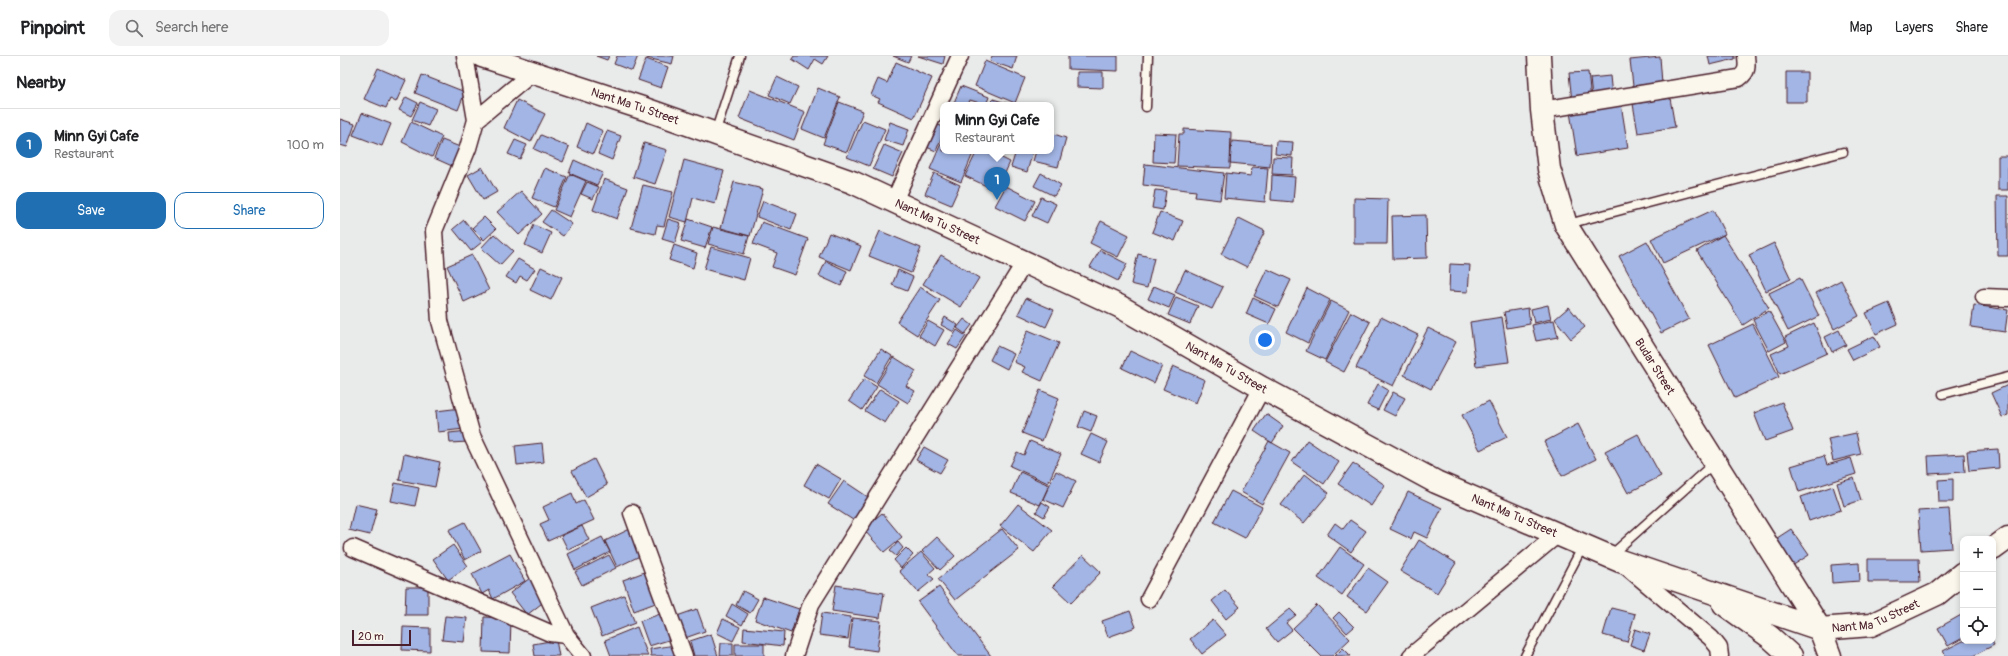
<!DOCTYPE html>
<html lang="en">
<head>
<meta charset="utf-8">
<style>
	body { margin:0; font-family:Pangolin,sans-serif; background:#f2f2f2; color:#202124 }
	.controls { position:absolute; right:12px; bottom:12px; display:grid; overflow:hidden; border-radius:8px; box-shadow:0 2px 6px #0003 }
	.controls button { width:36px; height:36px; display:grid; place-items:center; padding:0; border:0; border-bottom:1px solid #e0e0e0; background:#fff; color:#202124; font:20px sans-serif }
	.scale { position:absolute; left:12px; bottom:10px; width:59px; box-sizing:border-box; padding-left:4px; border:2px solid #4a1f2b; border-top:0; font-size:11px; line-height:14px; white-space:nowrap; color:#4a1f2b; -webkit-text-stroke:3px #fbf7ec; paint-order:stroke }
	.you { position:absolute; left:925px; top:284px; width:14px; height:14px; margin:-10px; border:3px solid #fff; border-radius:50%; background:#1a73e8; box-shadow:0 0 0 6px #1a73e833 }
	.badge { display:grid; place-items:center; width:26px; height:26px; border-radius:50%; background:#1f6fb2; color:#fff; font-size:13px; font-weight:700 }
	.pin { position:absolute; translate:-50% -33px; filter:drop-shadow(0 1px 2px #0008) }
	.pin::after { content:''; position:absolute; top:21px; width:14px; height:12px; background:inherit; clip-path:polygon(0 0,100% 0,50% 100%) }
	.popup { position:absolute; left:600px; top:46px; width:114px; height:52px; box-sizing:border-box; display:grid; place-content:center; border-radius:8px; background:#fff; filter:drop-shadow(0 1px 3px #0005); font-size:13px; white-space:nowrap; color:#757577 }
	.popup b { font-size:15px; color:#202124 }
	.popup::after { content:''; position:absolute; left:50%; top:100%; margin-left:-8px; border:8px solid transparent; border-top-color:#fff }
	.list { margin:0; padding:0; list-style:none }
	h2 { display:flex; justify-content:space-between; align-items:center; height:52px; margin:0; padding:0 16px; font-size:17px }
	h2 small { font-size:13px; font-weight:400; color:#757577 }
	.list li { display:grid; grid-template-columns:26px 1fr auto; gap:12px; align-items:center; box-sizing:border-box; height:72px; padding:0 16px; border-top:1px solid #e0e0e0 }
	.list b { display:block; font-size:15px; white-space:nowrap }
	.list p { margin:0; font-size:13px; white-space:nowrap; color:#757577 }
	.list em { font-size:13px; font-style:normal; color:#757577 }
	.actions { display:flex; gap:8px; padding:12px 16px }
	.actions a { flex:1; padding:9px 0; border:1px solid #1f6fb2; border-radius:12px; text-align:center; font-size:14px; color:#1f6fb2 }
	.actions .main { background:#1f6fb2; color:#fff }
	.icon { flex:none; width:22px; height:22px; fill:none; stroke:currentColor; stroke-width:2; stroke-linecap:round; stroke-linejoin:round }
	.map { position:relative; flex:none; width:1668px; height:600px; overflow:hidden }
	header { display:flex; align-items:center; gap:24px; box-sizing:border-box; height:56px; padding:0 20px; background:#fff; border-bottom:1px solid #e0e0e0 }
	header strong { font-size:19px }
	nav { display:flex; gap:22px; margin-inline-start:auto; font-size:14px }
	.search { width:280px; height:36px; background:#f2f2f2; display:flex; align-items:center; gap:10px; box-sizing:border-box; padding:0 14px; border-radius:12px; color:#757577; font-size:15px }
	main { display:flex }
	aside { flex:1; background:#fff }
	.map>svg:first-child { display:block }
</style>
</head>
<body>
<header>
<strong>Pinpoint</strong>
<div class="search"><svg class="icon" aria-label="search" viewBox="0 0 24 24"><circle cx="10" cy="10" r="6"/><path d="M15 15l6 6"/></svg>Search here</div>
<nav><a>Map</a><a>Layers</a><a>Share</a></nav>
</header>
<main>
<aside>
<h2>Nearby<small></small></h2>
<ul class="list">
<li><span class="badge">1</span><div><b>Minn Gyi Cafe</b><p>Restaurant</p></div><em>100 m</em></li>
</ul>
<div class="actions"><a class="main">Save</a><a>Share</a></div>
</aside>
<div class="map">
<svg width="1668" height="600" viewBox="0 0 1668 600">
	<rect width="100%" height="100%" fill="#e9eaea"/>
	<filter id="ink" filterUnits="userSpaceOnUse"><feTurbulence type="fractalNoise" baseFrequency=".025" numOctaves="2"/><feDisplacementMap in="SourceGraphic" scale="8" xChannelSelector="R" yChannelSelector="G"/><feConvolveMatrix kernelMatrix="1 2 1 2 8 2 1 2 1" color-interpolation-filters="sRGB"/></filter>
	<g filter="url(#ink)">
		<!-- building -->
		<path fill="#a2b5e4" stroke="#4a1f2b" d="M256,0H269L267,4Z
			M277,0H298L292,15L274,8Z
			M308,0H334L332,8L307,2Z
			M454,0H488L483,8L475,3L469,14L452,3Z
			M553,0H571L568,6Z
			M578,0H605L603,8Z
			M652,0H677L673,13L650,5Z
			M728,0H778V15L728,13Z
			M1368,0H1395V3L1370,9Z
			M1320,1L1322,27L1293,30L1290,4Z
			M306,3L328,11L321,32L298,24Z
			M645,5L685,22L675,47L635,30Z
			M556,6L592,22L574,62L538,46L540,43L531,39L538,23L547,27Z
			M38,12L66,24L56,46L50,43L46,52L24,43Z
			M737,16H763V32L737,31Z
			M1248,16L1251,44L1232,46L1229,17Z
			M1446,16H1467V46H1446Z
			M82,19L125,36L118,54L75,37Z
			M1270,20L1272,40L1252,42L1250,22Z
			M437,21L458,31L450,48L429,39Z
			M621,30L649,41L646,49L630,44L628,49H613Z
			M478,32L500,41L484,82L462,73Z
			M410,34L465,56L454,84L399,62Z
			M66,41L78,47L71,60L59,54Z
			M1330,42L1335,71L1298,77L1293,48Z
			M653,43L673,49H651Z
			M177,44L205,58L191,86L164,72Z
			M80,46L96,53L88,70L72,64Z
			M499,46L523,55L507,96L483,88Z
			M1281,48L1288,92L1237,100L1230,56Z
			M22,57L51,68L42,90L13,79Z
			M0,63L15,68L7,91L0,89Z
			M523,64L545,73L529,110L507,101Z
			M71,66L102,81L92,101L62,86Z
			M550,66L569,73L563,90L544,84Z
			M246,67L263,75L253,98L237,91Z
			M594,67L603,71V78L596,95L584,90Z
			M844,73L891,76L890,112L837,110L839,78H844Z
			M267,75L281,80L272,104L258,98Z
			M711,77L726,82L718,111L693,105L696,95H711Z
			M814,77L836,78L834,107L813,106Z
			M201,79L229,91L223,106L194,93Z
			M603,83V95H634L621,126L590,113Z
			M102,84L120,91L112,110L94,102Z
			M175,84L187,89L180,103L168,98Z
			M892,85L931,88L930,111L890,107Z
			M936,85L953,86L952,100L935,98Z
			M304,87L327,94L315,128L293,121Z
			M544,89L563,97L552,121L533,113Z
			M637,95H648L670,106L657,135L625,120Z
			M676,95H693L687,116L671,111Z
			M1658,100H1668V134H1658Z
			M933,101L953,102L952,119L932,118Z
			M234,104L263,117L257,129L229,117Z
			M344,104L384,115L375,148L353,142L347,166L329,161Z
			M805,108L884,117L880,144L855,141L856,135L803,129Z
			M142,111L157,136L143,144L128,119Z
			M912,111L928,112L925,146L884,142L886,117L911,120Z
			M205,112L227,121L214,151L192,142Z
			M594,117L620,129L611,149L585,138Z
			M701,117L721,129L714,140L694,130Z
			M230,118L246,125L230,161L214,154Z
			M932,119L955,121L953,146L931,144Z
			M264,123L288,132L277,163L253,154Z
			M247,126L259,131L253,143L241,138Z
			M394,126L423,133L410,180L381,172Z
			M303,129L333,136L324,170L317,169L315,178L291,172Z
			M666,130L695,145L685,165L655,150Z
			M815,134L826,135L823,154L812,152Z
			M181,135L202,158L179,179L157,156Z
			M1657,140H1668V200H1658Z
			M701,141L716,148L707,167L692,160Z
			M1014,142L1048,143L1047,188H1014Z
			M423,145L457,158L451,174L417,161Z
			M211,154L232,168L223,180L202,166Z
			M1373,154L1385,178L1323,207L1311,183Z
			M820,156L843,165L835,185L812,176Z
			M1086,159L1087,202L1053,203L1052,160Z
			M144,161L156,173L144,184L132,172Z
			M899,162L925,175L907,211L881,198Z
			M328,163L341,167L335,187L322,183Z
			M348,163L372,171L365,192L341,185Z
			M124,164L142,186L131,195L113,173Z
			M761,165L789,179L778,201L750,187Z
			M422,166L468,183L455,219L432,211L437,197L413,188Z
			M194,169L211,177L202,197L185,189Z
			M373,171L409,180L404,198L368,188Z
			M540,175L581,192L571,217L529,200Z
			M489,177L521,190L511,214L479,201Z
			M154,178L173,195L160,209L141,192Z
			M1383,179L1429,252L1403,269L1357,195Z
			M1307,185L1349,263L1321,277L1279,200Z
			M1434,187L1451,223L1426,235L1409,199Z
			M334,189L357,197L353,212L329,204Z
			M371,191L410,202L404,224L364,213Z
			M760,194L787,208L778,225L750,211Z
			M798,198L814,202L807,232L791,228Z
			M132,199L149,234L124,246L107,210Z
			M601,199L639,222L621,251L583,228Z
			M178,203L195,213L187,224L180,220L176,227L166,221Z
			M486,205L507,215L501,230L479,220Z
			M1110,208L1130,209L1128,236L1109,235Z
			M201,211L222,221L211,244L190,234Z
			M927,213L951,224L938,251L914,240Z
			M558,214L573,221L567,235L552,229Z
			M845,214L883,231L872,253L835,236Z
			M1460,222L1479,260L1448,275L1429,237Z
			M1501,224L1519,260L1494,273L1476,237Z
			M814,230L835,239L829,252L808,243Z
			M580,231L600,244L577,279L557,266Z
			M967,232L990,244L968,287L946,276Z
			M836,241L858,250L850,268L828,259Z
			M686,242L714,254L706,271L678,258Z
			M913,242L936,253L929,268L906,258Z
			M991,245L1009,254L985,304L966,295Z
			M1549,247L1558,268L1536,278L1526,257Z
			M1208,249L1211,263L1194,267L1191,253Z
			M1634,249L1668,254L1665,276L1631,271Z
			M1229,251L1245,271L1231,283L1215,263Z
			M1188,252L1190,268L1167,272L1164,256Z
			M1429,255L1446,286L1429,295L1413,264Z
			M1011,256L1030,266L1004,316L985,306Z
			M605,261L618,269L614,276L601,269Z
			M1041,261L1078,279L1053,330L1016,312Z
			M1162,261L1169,306L1136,310L1130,266Z
			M624,263L632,269L625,278L617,272Z
			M1214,264L1218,281L1196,285L1192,269Z
			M588,265L604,274L595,290L579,280Z
			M1474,267L1487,297L1440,318L1431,298L1449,290L1445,281Z
			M1413,268L1439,321L1395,342L1369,289Z
			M1088,272L1116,286L1091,333L1064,319Z
			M617,274L626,280L617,293L608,288Z
			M688,274L719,287L702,325L682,316L685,311L674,306Z
			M1499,274L1506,289L1492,296L1485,281Z
			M1534,280L1540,291L1513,304L1507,293Z
			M657,290L674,298L667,313L650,304Z
			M541,293L552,300L536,327L524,320Z
			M790,295L822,310L814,327L782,312Z
			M554,301L576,315L566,330L575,335L568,347L537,328Z
			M833,310L865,324L856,347L823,333Z
			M524,323L537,331L522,354L509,345Z
			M1038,328L1048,334L1038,354L1027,349Z
			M1668,329V359L1662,361L1651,337Z
			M540,333L559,345L545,367L525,355Z
			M700,334L719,342L702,385L682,377Z
			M1053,336L1065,342L1055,360L1043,354Z
			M1149,345L1167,381L1140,394L1122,359Z
			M1442,346L1453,375L1425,385L1414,357Z
			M121,352L124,373L98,376L96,355Z
			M744,355L757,360L751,376L738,371Z
			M926,358L943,370L932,387L914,375Z
			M1238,368L1256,403L1222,420L1204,386Z
			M128,375V386L110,387L109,377Z
			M1516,377L1521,398L1493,405L1488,383Z
			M751,378L768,386L759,406L741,398Z
			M1298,378L1321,420L1288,437L1265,395Z
			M967,384L999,406L984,428L952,406Z
			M690,385L721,398L708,427L670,410L677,396L684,399Z
			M929,385L950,397L922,448L901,436Z
			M202,387L204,406L177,409L175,390Z
			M584,391L608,404L600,417L576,404Z
			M1658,393L1659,412L1629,415L1627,395Z
			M64,398L100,406L95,431L59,424Z
			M1624,398L1625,416L1589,418L1588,400Z
			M1484,400L1487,409L1511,402L1516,418L1459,436L1451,410Z
			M254,403L267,429L246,441L232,415Z
			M1013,407L1045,429L1031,450L998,428Z
			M476,408L501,423L489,443L464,429Z
			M716,415L736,425L723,452L703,443Z
			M680,416L709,429L700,449L671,437Z
			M965,418L989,437L964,467L941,449Z
			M1514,422L1521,444L1504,450L1497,427Z
			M1613,423V446H1599L1598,424Z
			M504,425L531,443L516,466L488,448Z
			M55,427L79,432L75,450L51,445Z
			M1493,430L1501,454L1469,465L1461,441Z
			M891,435L922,451L905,482L874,466Z
			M1068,436L1102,452L1087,482L1074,476L1071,483L1050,473Z
			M232,437L236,448L244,444L254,464L208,485L200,468L209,464L203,451Z
			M702,446L710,451L704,461L696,456Z
			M15,448L37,453L30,479L9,474Z
			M678,448L712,474L694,496L660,470Z
			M1609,453L1612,492L1581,494L1578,455Z
			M542,457L562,481L544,496L523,473Z
			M1010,464L1026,475L1011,496L987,479L995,467L1003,473Z
			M125,466L141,495L125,504L109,474Z
			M242,470L249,484L228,494L221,480Z
			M292,472L304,498L277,511L265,485Z
			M662,473L679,494L615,544L598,523Z
			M1451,473L1469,499L1452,510L1434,484Z
			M262,481L270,496L235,514L228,498Z
			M597,481L615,500L600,514L582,495Z
			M1079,484L1116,507L1097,537L1060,515Z
			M558,486L563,492L556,500L550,495Z
			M113,489L128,510L108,524L93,503Z
			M1000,491L1024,508L1002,539L978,522Z
			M566,492L573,499L561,512L554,504Z
			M581,496L595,512L588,518L594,523L578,536L559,515Z
			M170,498L185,525L153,543L149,534L142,538L132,518Z
			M269,499L276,512L242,529L235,516Z
			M743,499L761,516L731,547L713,530Z
			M1528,503H1579L1580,526H1528Z
			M1519,507L1520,525L1492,527L1491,509Z
			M1028,512L1048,526L1027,555L1007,541Z
			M310,514L321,545L294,555L283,524Z
			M190,522L206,544L187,559L170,537Z
			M496,529L544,537L540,562L492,555Z
			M66,531H88V559H65Z
			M599,531L651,600H618L578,546Z
			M885,534L900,551L886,563L872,545Z
			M403,535L418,543L410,557L396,549Z
			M284,539L295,567L262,580L251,552Z
			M423,541L459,553L451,577L415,564Z
			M392,548L408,558L402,569L386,560Z
			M977,549L1010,583L992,600H981L953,572Z
			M1271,552L1295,558L1287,586L1263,579Z
			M357,553L365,575L345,582L337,560Z
			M950,553L956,559L946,567L952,574L937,586L926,573Z
			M790,555L796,571L768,581L762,565Z
			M999,556L1014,571L1007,577L993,562Z
			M323,557L332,583L309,590L300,565Z
			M482,557L511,561L508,583L479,579Z
			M1623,558V582L1608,590L1598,572Z
			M105,560L127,562L124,586L102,584Z
			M144,561L171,562L170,597L143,596Z
			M513,562L541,565L537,595L509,591Z
			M383,563L400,571L393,585L377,577Z
			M873,564L886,579L862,598L850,583Z
			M63,571L90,572V595L62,594Z
			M297,571L308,600H271L265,584Z
			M404,572L444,576L443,590L403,585Z
			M1295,573L1310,578L1304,594L1290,589Z
			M371,578L378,600H354L350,585Z
			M216,584L219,600H195L193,588Z
			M1623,585H1652L1654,589L1633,600H1606L1603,595Z
			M381,587H393V600H380Z
			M395,588H424V600H395Z
			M335,589L336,600H311L310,593Z
			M1003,592L1011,600H995Z"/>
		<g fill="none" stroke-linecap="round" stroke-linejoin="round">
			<defs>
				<path id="lane" d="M806,51L808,0
					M375,77L400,0
					M1228,168L1503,96
					M1603,338L1668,321
					M1270,500L1374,407
					M1185,600L1243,490"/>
				<path id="street" d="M125,0L136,64L192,17
					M1202,54L1399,22C1408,16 1407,10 1406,0
					M136,64L128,92L94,175L100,265L132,380L226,579L243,600
					M554,145L620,0
					M1644,241L1668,242
					M292,457L344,600
					M13,492L210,577L226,579
					M1287,511L1371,582L1379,592L1380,600
					M809,543L922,332
					M454,600L471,548L685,206
					M1071,600L1218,478"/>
				<g id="secondary">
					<path id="s1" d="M142,0L305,53L512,126L779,250L922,332L1096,426L1280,505L1480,573L1531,569L1597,538L1623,517"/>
					<path id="s2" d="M1199,0L1202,54L1209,113L1226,169L1480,573L1490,600"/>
					<path d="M1653,493L1668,482"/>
					<path d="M1384,548L1430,581L1451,600"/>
				</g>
			</defs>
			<!-- lane casing -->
			<use href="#lane" stroke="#4a1f2b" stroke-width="11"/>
			<!-- street casing -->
			<use href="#street" stroke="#4a1f2b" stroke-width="19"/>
			<!-- secondary casing -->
			<use href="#secondary" stroke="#4a1f2b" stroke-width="25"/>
			<!-- lane -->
			<use href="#lane" stroke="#fbf7ec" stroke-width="8"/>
			<!-- street -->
			<use href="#street" stroke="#fbf7ec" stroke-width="16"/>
			<!-- secondary -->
			<use href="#secondary" stroke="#fbf7ec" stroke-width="22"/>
		</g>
	</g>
	<g text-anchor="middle" stroke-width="3" stroke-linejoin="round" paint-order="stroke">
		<!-- street labels -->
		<g font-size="12" fill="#4a1f2b" stroke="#fbf7ec">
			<text dy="4" stroke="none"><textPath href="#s1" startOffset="161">Nant Ma Tu Street</textPath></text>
			<text dy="4" stroke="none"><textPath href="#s1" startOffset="485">Nant Ma Tu Street</textPath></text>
			<text dy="4" stroke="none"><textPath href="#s1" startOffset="809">Nant Ma Tu Street</textPath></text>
			<text dy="4" stroke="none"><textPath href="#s2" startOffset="339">Budar Street</textPath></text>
			<text dy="4" stroke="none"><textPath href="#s1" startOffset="1133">Nant Ma Tu Street</textPath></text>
			<text dy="4" stroke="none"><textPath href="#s1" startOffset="1517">Nant Ma Tu Street</textPath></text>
		</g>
	</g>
</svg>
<div class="controls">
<button>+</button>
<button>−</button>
<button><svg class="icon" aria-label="locate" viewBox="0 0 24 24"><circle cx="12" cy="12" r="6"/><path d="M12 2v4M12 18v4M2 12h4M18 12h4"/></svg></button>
</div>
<div class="scale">20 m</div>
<div class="you"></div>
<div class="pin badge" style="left:657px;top:144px">1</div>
<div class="popup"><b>Minn Gyi Cafe</b>Restaurant</div>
</div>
</main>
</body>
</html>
